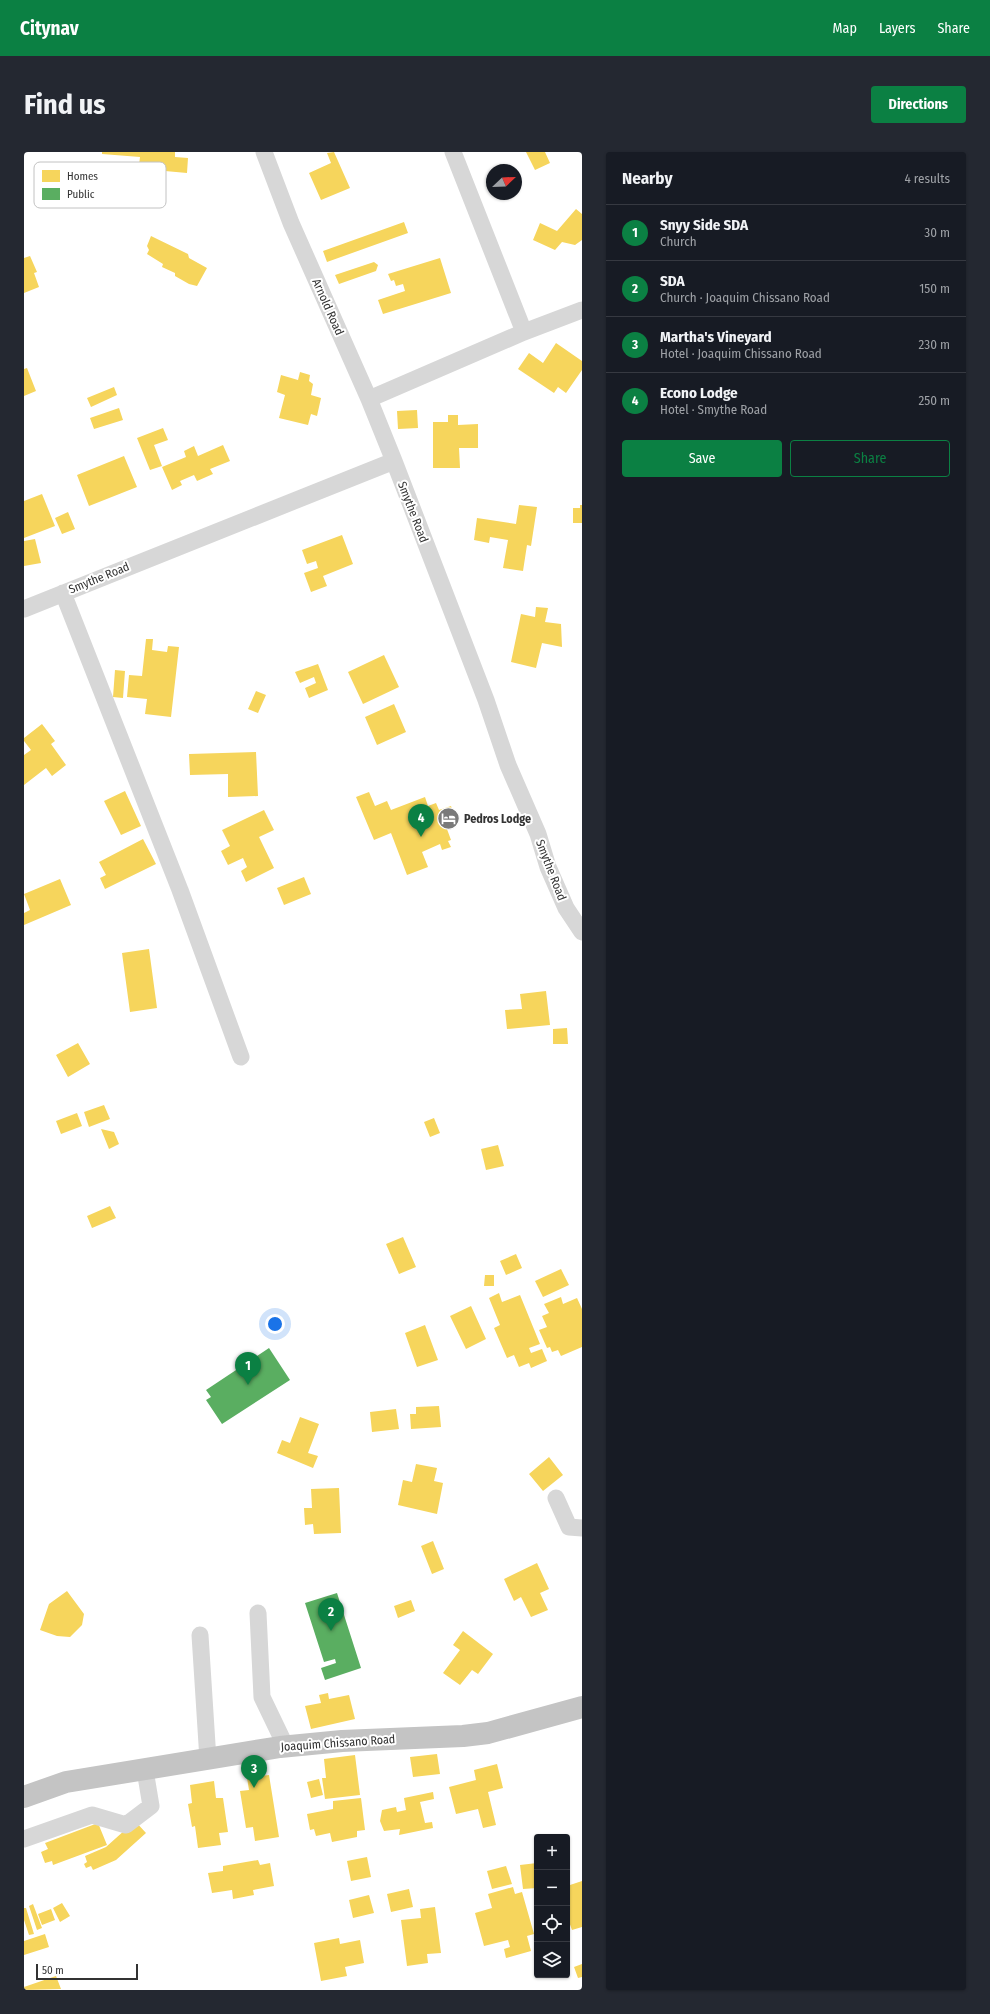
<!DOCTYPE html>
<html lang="en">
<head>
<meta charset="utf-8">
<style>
	body { margin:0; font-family:"Fira Sans Condensed",sans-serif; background:#242831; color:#f1f3f6 }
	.controls { position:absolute; right:12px; bottom:12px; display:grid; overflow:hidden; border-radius:4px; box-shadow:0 1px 3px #0004 }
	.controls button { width:36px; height:36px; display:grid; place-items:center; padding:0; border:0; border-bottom:1px solid #363941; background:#171b24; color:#f1f3f6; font:20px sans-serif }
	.compass { position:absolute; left:462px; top:12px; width:36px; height:36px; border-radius:50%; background:#171b24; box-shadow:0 1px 3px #0004; rotate:67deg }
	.scale { position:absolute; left:12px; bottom:10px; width:102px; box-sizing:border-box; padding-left:4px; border:2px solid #333; border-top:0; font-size:11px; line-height:14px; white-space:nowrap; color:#333; -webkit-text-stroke:3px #fff; paint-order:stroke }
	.you { position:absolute; left:251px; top:1172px; width:14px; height:14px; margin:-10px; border:3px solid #fff; border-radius:50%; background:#1a73e8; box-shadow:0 0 0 6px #1a73e833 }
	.badge { display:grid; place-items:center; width:26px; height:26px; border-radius:50%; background:#0b8043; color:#fff; font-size:13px; font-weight:700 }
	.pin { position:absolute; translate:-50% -33px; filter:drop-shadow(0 1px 2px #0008) }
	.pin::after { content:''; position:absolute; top:21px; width:14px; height:12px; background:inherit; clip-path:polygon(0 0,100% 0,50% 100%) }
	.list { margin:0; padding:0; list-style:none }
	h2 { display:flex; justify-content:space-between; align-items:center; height:52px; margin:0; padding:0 16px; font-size:17px }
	h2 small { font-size:13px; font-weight:400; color:#9ea1a6 }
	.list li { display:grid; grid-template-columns:26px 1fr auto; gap:12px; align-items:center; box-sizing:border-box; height:56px; padding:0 16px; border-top:1px solid #363941 }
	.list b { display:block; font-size:15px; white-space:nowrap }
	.list p { margin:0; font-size:13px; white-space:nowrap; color:#9ea1a6 }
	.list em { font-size:13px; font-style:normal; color:#9ea1a6 }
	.actions { display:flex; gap:8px; padding:12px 16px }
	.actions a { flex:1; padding:9px 0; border:1px solid #0b8043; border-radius:4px; text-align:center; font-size:14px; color:#0b8043 }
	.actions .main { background:#0b8043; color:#fff }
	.icon { flex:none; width:22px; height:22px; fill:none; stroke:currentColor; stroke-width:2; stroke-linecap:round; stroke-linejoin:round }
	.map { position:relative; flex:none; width:558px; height:1838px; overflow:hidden; border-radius:4px }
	header { display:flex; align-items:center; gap:24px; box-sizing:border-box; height:56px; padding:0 20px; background:#0b8043; color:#fff }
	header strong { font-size:19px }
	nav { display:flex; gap:22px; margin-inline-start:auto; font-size:14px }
	.intro { display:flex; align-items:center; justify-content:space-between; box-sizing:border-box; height:96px; padding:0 24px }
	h1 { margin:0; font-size:28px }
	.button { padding:10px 18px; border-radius:4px; background:#0b8043; color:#fff; font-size:14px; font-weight:700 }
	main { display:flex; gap:24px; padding:0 24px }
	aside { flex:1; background:#171b24; border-radius:4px; box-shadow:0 1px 3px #0004 }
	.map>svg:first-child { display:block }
</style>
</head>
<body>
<header>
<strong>Citynav</strong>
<nav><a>Map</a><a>Layers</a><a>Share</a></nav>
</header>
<div class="intro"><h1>Find us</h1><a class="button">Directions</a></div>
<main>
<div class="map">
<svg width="558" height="1838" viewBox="0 0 558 1838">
	<rect width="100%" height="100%" fill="#fff"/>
	<!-- homes -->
	<path fill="#f6d55c" d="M78,0H151V5L164,6L163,21L141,19L140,24L133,23V27L120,26V22L114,21L116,5L78,2Z
		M310,0L326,36L297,48L285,21L307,11L303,1Z
		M502,0H521L526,11L511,18Z
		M552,57L558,62V88L551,93L538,90L531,98L509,88L516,71L533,79Z
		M380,70L384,81L303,110L299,99Z
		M127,84L164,102L165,106L183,116L173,134L165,132L151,124V121L138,115L139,112L123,102L125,98L123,94Z
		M6,104L13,120L10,121L15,135L0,141V106Z
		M416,106L427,141L359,162L354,148L381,139L379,132L372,134L370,128L367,129L364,122Z
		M350,110L354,113L352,119L315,132L311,123Z
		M532,191L558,209V218L542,241L534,235L530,241L494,217L505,201L519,211Z
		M3,216L12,239L0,244V217Z
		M276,220L286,223L285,229L289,232L287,243L297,246L293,264L287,262L284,273L255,266L261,243L253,240L257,223L274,228Z
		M90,235L93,243L67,255L63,246Z
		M95,256L99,268L70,277L66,266Z
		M393,258L394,276L374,277L373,259Z
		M424,263H434V273L454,272V296H435L436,316H409V270H424Z
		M139,276L144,288L130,293L138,314L126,318L113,286Z
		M199,293L206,309L186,317L189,322L173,329L170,323L156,329L158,333L148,338L138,315L162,305L160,299L170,294L174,304Z
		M100,304L113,335L65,354L53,323Z
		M18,342L31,374L0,386V349Z
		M495,353L513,355L507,394L503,393L499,419L479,416L484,388L466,385L465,391L450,388L453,366L492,372Z
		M556,353H558V371H549V356H556Z
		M44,360L51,377L38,382L31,366Z
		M318,383L329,412L299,424L303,434L287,440L280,421L294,416L292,409L283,412L278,398Z
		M11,387L17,411L0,414V389Z
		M512,455L524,456L521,470L537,472L538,495L518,491L512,516L487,510L497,462L511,465Z
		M122,487H129L128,498L143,500L144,494L155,495L147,565L121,562L123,547L103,545L105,523L118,524Z
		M360,503L375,535L339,552L324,520Z
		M294,512L304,538L285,546L281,536L292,531L290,525L276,531L271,520Z
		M91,518L101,519L99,546L89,545Z
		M232,539L242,543L234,561L224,557Z
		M370,552L382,580L353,593L341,565Z
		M18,572L31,589L27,592L42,613L28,624L22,616L0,633V603L7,598L0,589V586Z
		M232,600L234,644L204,645V622L166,623L165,602Z
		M101,639L117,674L97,683L80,649Z
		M345,640L351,654L363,649L367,658L401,645L404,654L412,651L415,658L427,654L430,663L420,669L427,688L424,689L427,695L418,698L416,692L398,700L404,715L383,723L367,681L350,688L332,645Z
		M240,658L250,678L235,685L250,716L222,730L217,719L223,715L219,706L204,713L197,699L206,694L198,678Z
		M119,687L132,712L81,737L76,726L82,723L75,710Z
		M280,725L287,742L260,753L253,736Z
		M36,727L47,753L0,773V761L6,758L0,742Z
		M125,797L133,856L106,860L98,801Z
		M522,839L526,873L483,877L481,858L498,857L496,842Z
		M543,876L544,892H529V877Z
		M54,891L66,912L44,925L32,903Z
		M80,953L86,967L65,975L60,960Z
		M53,961L58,974L37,982L32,969Z
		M410,966L416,981L406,985L400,970Z
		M77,977L90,980L95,992L85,997Z
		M474,993L480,1014L462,1018L457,997Z
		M86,1054L92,1066L68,1076L63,1064Z
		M379,1085L392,1115L375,1122L362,1092Z
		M492,1102L498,1116L482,1123L476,1109Z
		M537,1117L545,1133L519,1145L511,1129Z
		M461,1123H470V1134H460Z
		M475,1141L478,1150L496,1143L516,1192L505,1196L507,1201L518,1197L523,1209L507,1216L505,1211L495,1215L490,1203L483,1206L470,1176L476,1173L465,1146Z
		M537,1145L539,1152L553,1146L558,1157V1195L537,1204L534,1198L528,1200L526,1195L523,1196L515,1178L523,1175L518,1164L525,1161L520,1152Z
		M447,1154L462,1187L442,1197L426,1164Z
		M401,1173L414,1208L393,1215L381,1181Z
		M415,1254L417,1275L387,1277L386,1262H392V1255Z
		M372,1257L375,1277L348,1280L346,1260Z
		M276,1265L295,1272L284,1301L294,1304L289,1316L253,1301L258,1288L266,1291Z
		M525,1305L539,1323L519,1339L505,1322Z
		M392,1312L413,1316L410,1329L419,1331L413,1362L374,1353L379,1328L388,1330Z
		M315,1336L317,1381L290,1382L289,1372L281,1373L280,1356H288L287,1337Z
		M409,1389L420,1417L408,1422L397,1394Z
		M513,1411L525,1437L516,1441L524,1458L507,1465L497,1445L490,1449L480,1427Z
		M43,1439L60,1462L58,1473L46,1485L33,1484L16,1478L25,1452Z
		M387,1448L391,1459L374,1466L370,1454Z
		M439,1479L469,1502L454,1522L448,1518L436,1533L419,1521L436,1498L429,1493Z
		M304,1541L305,1547L325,1543L331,1567L287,1577L281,1554L297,1551L295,1543Z
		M413,1602L416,1622L389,1625L386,1605Z
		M331,1603L336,1643L301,1647L298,1626H302L300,1607Z
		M473,1612L479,1636L464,1640L472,1673L459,1676L454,1657L432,1662L425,1635L452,1628L450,1618Z
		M245,1623L255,1685L231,1689L229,1675L222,1676L216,1639L225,1638L223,1626Z
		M295,1627L299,1643L287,1646L283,1630Z
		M190,1629L192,1646H199L204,1680L195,1681L197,1693L174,1696L171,1674L168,1675L164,1652L168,1651L166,1633Z
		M409,1640L410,1647L396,1650L401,1671L408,1670L409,1676L375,1683L376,1677L360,1679L356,1669L358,1658L372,1655L373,1660L382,1658L380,1646Z
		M337,1646L341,1678L333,1679V1685L308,1690L306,1681L292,1684L290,1677L286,1678L283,1662L309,1657V1649Z
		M111,1669L122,1681L92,1708L69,1718L67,1714L62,1716L60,1712L63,1710L61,1704L82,1695Z
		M74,1671L83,1693L29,1713L28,1709L21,1711L17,1700L24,1697L21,1691Z
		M343,1705L347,1725L327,1729L323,1709Z
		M234,1708L236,1713L246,1711L250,1734L229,1738L230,1743L209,1747L208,1738L188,1741L184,1721L199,1719V1714Z
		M513,1711V1736L499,1737L496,1713Z
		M482,1714L488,1732L468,1737L463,1719Z
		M558,1729V1775L548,1778L543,1764V1734Z
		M489,1735L491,1742L498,1740L510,1782L503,1784L507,1799L482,1806L480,1797L486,1795L484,1788L460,1794L451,1761L468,1756L464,1742Z
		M385,1737L389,1755L367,1760L363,1742Z
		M345,1743L350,1761L329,1766L325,1748Z
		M38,1751L46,1764L36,1770L29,1756Z
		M9,1752L18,1776L13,1778L5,1754Z
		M411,1755L417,1801L403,1802L404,1811L383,1814L377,1768L397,1766L396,1757Z
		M0,1756H2L10,1782L5,1783L0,1768Z
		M27,1757L31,1768L18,1773L14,1762Z
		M21,1782L25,1795L0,1803V1789Z
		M315,1786L316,1792L336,1788L340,1811L321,1815L323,1824L297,1829L290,1791Z
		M558,1812V1825L554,1826L550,1815Z
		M32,1824L37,1837L0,1838V1835Z"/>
	<!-- public -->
	<path fill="#5aae61" d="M245,1196L266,1228L198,1272L182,1248L187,1245L182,1238Z
		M313,1441L337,1516L301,1528L297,1516L312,1511L311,1507L300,1510L281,1451Z"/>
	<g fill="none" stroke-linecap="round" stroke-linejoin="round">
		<!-- minor -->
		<path stroke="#d7d7d7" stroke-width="17" d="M240,0L267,71L345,247L370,309L462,548L484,613L514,682L524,715L542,756L558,780
			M429,0L500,180
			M345,247L500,180L558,158
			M39,441L156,738L217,905
			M0,457L370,309
			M532,1346L545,1375L558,1376
			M234,1461L238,1545L262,1595
			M176,1483L184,1608
			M0,1687L68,1663L102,1673L127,1654L121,1618"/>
		<!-- highway -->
		<path stroke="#c4c4c4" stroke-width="22" d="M0,1645L42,1630L256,1595L318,1589L439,1584L464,1581L558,1555"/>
	</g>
	<!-- icons -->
	<defs>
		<symbol id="hotel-disc" viewBox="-11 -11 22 22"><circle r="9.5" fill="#7a7a7a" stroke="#fff"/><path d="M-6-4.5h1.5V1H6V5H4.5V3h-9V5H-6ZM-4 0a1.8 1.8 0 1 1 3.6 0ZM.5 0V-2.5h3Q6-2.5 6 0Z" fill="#fff"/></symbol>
	</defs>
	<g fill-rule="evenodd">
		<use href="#hotel-disc" x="412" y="654" width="25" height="25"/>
	</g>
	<g text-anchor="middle" stroke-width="4" stroke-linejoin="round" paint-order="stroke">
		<!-- street labels -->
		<g font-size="12" fill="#333" stroke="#fff">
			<text transform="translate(304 155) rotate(66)" y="4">Arnold Road</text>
			<text transform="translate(389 360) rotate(69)" y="4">Smythe Road</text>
			<text transform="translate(75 426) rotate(-22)" y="4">Smythe Road</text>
			<text transform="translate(527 718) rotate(69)" y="4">Smythe Road</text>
			<text transform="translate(314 1591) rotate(-4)" y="4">Joaquim Chissano Road</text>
		</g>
		<!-- poi labels -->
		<g font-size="12" font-weight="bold" fill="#333" stroke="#fff" text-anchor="start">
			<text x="440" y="671">Pedros Lodge</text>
		</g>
	</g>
	<!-- legend -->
	<rect x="10" y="10" width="132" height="46" rx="6" fill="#fff" stroke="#c2c2c2" stroke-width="1"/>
	<rect x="18" y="18" width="18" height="12" fill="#f6d55c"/>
	<rect x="18" y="36" width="18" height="12" fill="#5aae61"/>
	<g font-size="11" fill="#333">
		<text x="43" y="28">Homes</text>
		<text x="43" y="46">Public</text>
	</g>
</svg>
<div class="controls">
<button>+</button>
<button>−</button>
<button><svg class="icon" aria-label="locate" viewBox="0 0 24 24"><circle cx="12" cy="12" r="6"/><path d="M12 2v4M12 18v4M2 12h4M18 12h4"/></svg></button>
<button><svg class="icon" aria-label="layers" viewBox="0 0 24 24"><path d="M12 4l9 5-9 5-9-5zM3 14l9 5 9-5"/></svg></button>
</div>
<svg class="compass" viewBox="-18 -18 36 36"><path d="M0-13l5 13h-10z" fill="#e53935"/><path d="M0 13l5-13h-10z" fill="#9ea1a6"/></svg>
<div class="scale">50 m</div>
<div class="you"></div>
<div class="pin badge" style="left:224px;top:1233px">1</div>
<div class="pin badge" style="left:307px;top:1479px">2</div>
<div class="pin badge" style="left:230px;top:1636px">3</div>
<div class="pin badge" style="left:397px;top:685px">4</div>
</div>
<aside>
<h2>Nearby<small>4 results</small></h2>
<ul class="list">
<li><span class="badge">1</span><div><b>Snyy Side SDA</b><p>Church</p></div><em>30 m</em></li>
<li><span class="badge">2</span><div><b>SDA</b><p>Church · Joaquim Chissano Road</p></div><em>150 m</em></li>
<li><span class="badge">3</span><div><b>Martha's Vineyard</b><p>Hotel · Joaquim Chissano Road</p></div><em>230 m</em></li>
<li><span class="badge">4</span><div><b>Econo Lodge</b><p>Hotel · Smythe Road</p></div><em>250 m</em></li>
</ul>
<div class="actions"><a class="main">Save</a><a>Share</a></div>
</aside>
</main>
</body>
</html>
